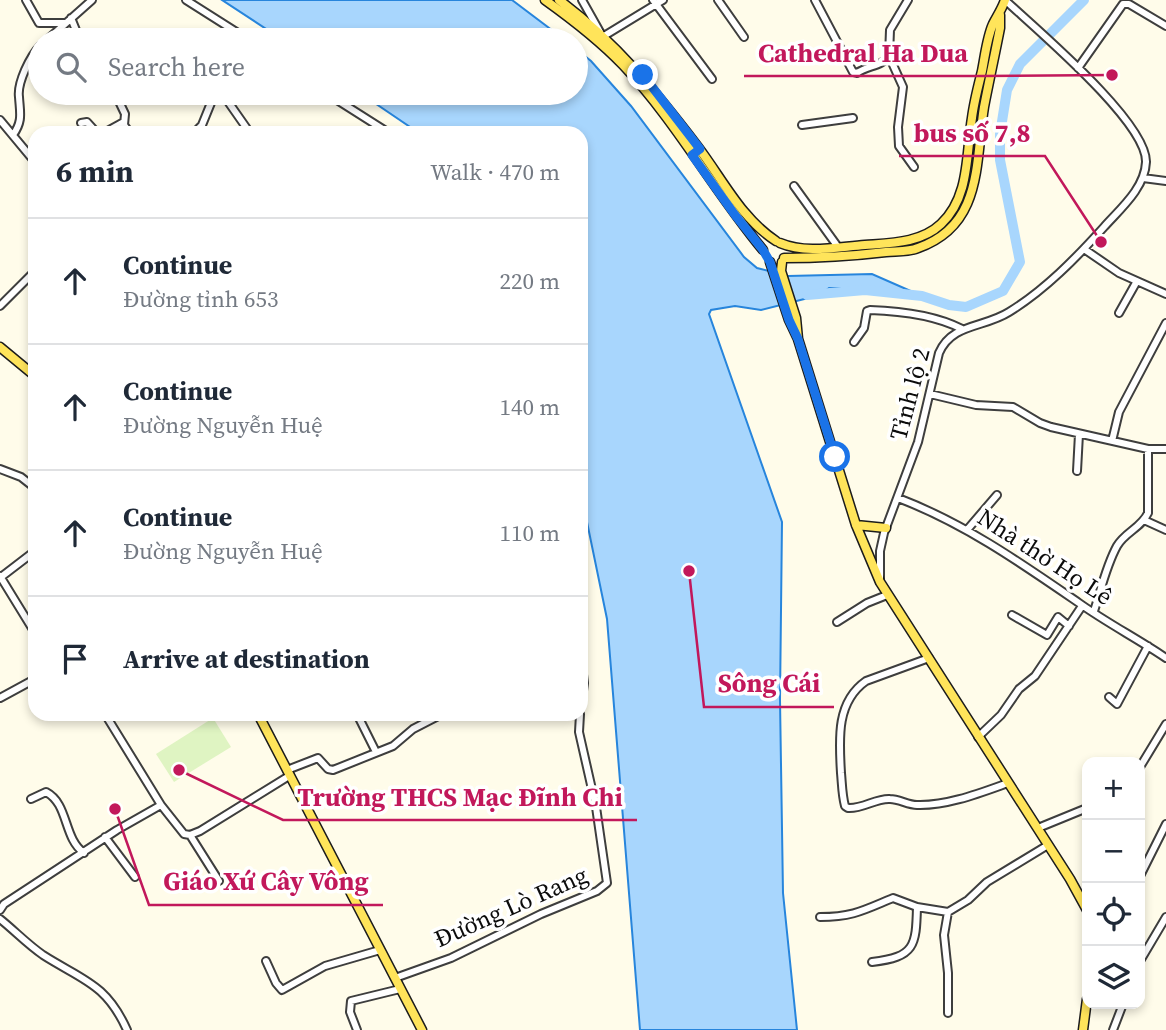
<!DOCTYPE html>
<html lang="en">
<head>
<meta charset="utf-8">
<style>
	body { margin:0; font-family:"Source Serif 4",serif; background:#f2f2f3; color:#1f2937 }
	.controls { position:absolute; right:21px; bottom:21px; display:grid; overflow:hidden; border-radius:14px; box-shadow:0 4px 10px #0003 }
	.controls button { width:63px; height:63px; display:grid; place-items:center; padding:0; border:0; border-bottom:2px solid #e0e1e3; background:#fff; color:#1f2937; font:35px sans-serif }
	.stop { position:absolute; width:21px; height:21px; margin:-16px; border:5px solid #1a73e8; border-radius:50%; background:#fff }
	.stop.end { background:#1a73e8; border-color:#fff; box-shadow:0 2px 7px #0008 }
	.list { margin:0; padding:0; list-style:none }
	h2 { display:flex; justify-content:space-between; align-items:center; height:91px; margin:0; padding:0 28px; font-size:30px }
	h2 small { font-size:23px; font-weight:400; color:#747a83 }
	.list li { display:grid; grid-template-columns:46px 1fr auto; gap:21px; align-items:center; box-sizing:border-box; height:126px; padding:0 28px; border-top:2px solid #e0e1e3 }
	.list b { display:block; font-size:26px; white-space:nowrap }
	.list p { margin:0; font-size:23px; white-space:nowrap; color:#747a83 }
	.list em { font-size:23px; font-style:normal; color:#747a83 }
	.icon { flex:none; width:38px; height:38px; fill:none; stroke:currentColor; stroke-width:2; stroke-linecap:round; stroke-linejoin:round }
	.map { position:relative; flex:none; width:1166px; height:1030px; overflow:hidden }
	.search { position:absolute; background:#fff; box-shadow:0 4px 10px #0003; left:28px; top:28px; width:560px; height:77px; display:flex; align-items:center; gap:18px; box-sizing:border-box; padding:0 24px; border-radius:38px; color:#747a83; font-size:26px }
	.panel { position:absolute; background:#fff; box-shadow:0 4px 10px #0003; left:28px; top:126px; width:560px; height:595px; border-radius:21px }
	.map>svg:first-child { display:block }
</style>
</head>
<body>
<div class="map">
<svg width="1166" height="1030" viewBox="0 0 1166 1030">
	<rect width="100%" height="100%" fill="#fffcea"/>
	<!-- pitch -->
	<path fill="#dff4c2" d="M213,718L231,747L174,782L156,754Z"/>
	<!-- water -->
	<path fill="#a8d6fd" stroke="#2785dc" stroke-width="2" d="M222,0H512L565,40H283Z
		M576,49L591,61L631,106L744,257L757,268L788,276L872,274L922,296L869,288H829L820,295L761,310L735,306L711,310L709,314L782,522L780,700L783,893L797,1030H640L607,619L581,493V133H419L360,93H576Z"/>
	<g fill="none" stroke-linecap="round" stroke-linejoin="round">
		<!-- river -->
		<path stroke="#a8d6fd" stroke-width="10" d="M807,295L865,290L922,296L949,305L966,307L1003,291L1020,262L1000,160V134L1007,90L1020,64L1084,0"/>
		<defs>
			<path id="minor" d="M26,0L39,23H65
				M186,0L249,40
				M582,0L600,32
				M653,0L712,79
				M718,0L744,37
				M815,0L853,72L857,73C868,65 881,67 889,56
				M908,0L890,30L889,56L903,87L898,127L899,146L914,167
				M71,18L80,40
				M599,39L663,0
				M47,40L92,0
				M1078,68L1123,4H1129L1166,26
				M115,93L125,114L124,125L130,133
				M222,93L250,133
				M326,93L389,133
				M0,120L35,162
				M81,123L87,122L97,133
				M802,125L853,118
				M104,133L124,122
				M194,133L202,125L215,93
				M13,135C23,121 20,113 19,97C17,83 30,56 40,46
				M1143,178L1166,181
				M794,186L838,247
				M1084,249L1119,273L1166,294
				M0,306L35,271
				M1119,313L1137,281
				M854,342L864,328L867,311L870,310C900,311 935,315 962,329
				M930,394L976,405L1013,407L1040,423L1051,427L1148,449H1166
				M1112,441L1119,412L1166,323
				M0,469L21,477L35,488
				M1077,471L1079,434
				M898,498C964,523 1021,563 1079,603C1107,623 1138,639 1166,658
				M1144,520L1166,530
				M967,530L997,495
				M0,576L35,633
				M1,577L35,551
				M880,580V551L884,533L918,442L939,353C952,323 984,328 1009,312C1045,290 1076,258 1104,227C1120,209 1145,188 1146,162C1147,122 1036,29 1005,0
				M1094,611C1101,590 1106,566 1117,546C1125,532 1141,528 1148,513V449
				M1012,615L1047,635L1058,617L1069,626
				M837,622L867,603L887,595
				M581,657L584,683L581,706
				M929,658L866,681C836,702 839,739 841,773C842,783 842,795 845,806L848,808C863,809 876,798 890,799C899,799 908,805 917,805C947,806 980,793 1008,783
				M1109,697L1117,704L1148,646
				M0,698L35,679
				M105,714L161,805L184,834L190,835L200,831L289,776
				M357,714L376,752
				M978,737L1001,715L1019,689L1035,676L1082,606
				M1140,767L1166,724
				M287,770L318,758L328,769L333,770L393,746L413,729L442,714
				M31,799L46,792C69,804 63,838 84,853
				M1038,828L1087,808
				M190,835L219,881
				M105,837L135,877
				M1140,876L1166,824
				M0,910L4,904L117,830L161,805
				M820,917C853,917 864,910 893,898L917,907L948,912L968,900L987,882L1048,845
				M0,919C15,931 27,944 43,955C82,980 106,983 127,1030
				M266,961L276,983L282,990L325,966L380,950
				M1140,961L1166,917
				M872,962C915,957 916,946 917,907
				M395,978L451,958L541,914L597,891L607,883L596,807L579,732L580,714
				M948,1013V973L944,935L948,912
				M357,1030L350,1012L351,1001L400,989
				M1113,1030L1123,1004"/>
			<path id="major" d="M545,0C573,20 599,40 623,65C676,121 714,191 763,250
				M559,0C616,42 655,91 698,147C723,180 741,218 776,241
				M780,243C806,254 837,247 865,245C891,243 921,243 941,224C970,197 966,154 972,118C974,102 978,87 982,71C985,56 987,37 993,24C997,16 1002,9 1005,0
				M784,258C818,258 852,256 886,252C896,251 909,252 918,248C983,225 975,163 984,107C989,81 995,54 1000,28V15
				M770,262L789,320L798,339L796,318L781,271L782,262
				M798,339L856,525L880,582L1070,879L1087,910
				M0,347L35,376
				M856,525L886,528
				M258,714L422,1030
				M1083,1030L1087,999"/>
		</defs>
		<!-- minor casing -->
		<use href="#minor" stroke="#3e3e3e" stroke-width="10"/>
		<!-- major casing -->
		<use href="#major" stroke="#1c1c1c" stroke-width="11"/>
		<!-- minor -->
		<use href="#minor" stroke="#fff" stroke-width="6"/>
		<!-- major -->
		<use href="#major" stroke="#ffe45a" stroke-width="8"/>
	</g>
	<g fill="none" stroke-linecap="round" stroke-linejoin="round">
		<!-- route -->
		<path stroke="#1a73e8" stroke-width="9" d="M643,75L700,149L692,155L735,215L763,250L770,262L789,320L798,339L835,457"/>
	</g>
	<g text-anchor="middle" stroke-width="7" stroke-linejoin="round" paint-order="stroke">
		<!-- street labels -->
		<g font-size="24" fill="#0b0b0b" stroke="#fff">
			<text transform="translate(910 394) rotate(-75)" y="8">Tỉnh lộ 2</text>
			<text transform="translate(1045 557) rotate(33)" y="8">Nhà thờ Họ Lê</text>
			<text transform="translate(511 907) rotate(-24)" y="8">Đường Lò Rang</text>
		</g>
	</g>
	<!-- callouts -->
	<path fill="none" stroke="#c2185b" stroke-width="2.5" d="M1112 75L982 76H744M1101 242L1045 156H899M689 571L704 707H834M179 770L283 820H637M115 809L149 905H383"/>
	<g fill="#c2185b" stroke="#fff" stroke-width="2.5">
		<circle cx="1112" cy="75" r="7"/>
		<circle cx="1101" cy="242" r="7"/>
		<circle cx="689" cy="571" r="7"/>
		<circle cx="179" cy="770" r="7"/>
		<circle cx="115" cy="809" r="7"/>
	</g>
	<g font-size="26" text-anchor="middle" font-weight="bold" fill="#c2185b" stroke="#fff" stroke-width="7" stroke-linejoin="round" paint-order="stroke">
		<text x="863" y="62">Cathedral Ha Dua</text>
		<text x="972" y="142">bus số 7,8</text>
		<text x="769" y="692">Sông Cái</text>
		<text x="460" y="806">Trường THCS Mạc Đĩnh Chi</text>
		<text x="266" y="890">Giáo Xứ Cây Vông</text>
	</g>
</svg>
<div class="controls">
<button>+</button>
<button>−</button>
<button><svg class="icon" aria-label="locate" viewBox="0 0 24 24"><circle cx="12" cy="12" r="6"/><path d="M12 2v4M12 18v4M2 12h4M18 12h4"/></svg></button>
<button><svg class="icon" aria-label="layers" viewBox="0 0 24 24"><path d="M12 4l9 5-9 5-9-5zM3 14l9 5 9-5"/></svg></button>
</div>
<div class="stop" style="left:835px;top:457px"></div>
<div class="stop end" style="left:643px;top:75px"></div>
<div class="search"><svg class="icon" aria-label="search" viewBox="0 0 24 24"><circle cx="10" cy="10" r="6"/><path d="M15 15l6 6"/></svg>Search here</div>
<section class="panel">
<h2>6 min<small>Walk · 470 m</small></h2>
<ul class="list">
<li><svg class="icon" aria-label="ahead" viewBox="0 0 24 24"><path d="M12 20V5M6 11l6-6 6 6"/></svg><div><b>Continue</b><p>Đường tỉnh 653</p></div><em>220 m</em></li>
<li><svg class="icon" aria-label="ahead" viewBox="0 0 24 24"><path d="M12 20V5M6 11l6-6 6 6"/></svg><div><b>Continue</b><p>Đường Nguyễn Huệ</p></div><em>140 m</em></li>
<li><svg class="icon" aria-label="ahead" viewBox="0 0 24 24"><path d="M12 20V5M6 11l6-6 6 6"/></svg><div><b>Continue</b><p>Đường Nguyễn Huệ</p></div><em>110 m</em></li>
<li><svg class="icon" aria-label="arrive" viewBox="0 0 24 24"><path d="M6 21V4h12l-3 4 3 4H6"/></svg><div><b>Arrive at destination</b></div></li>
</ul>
</section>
</div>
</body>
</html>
